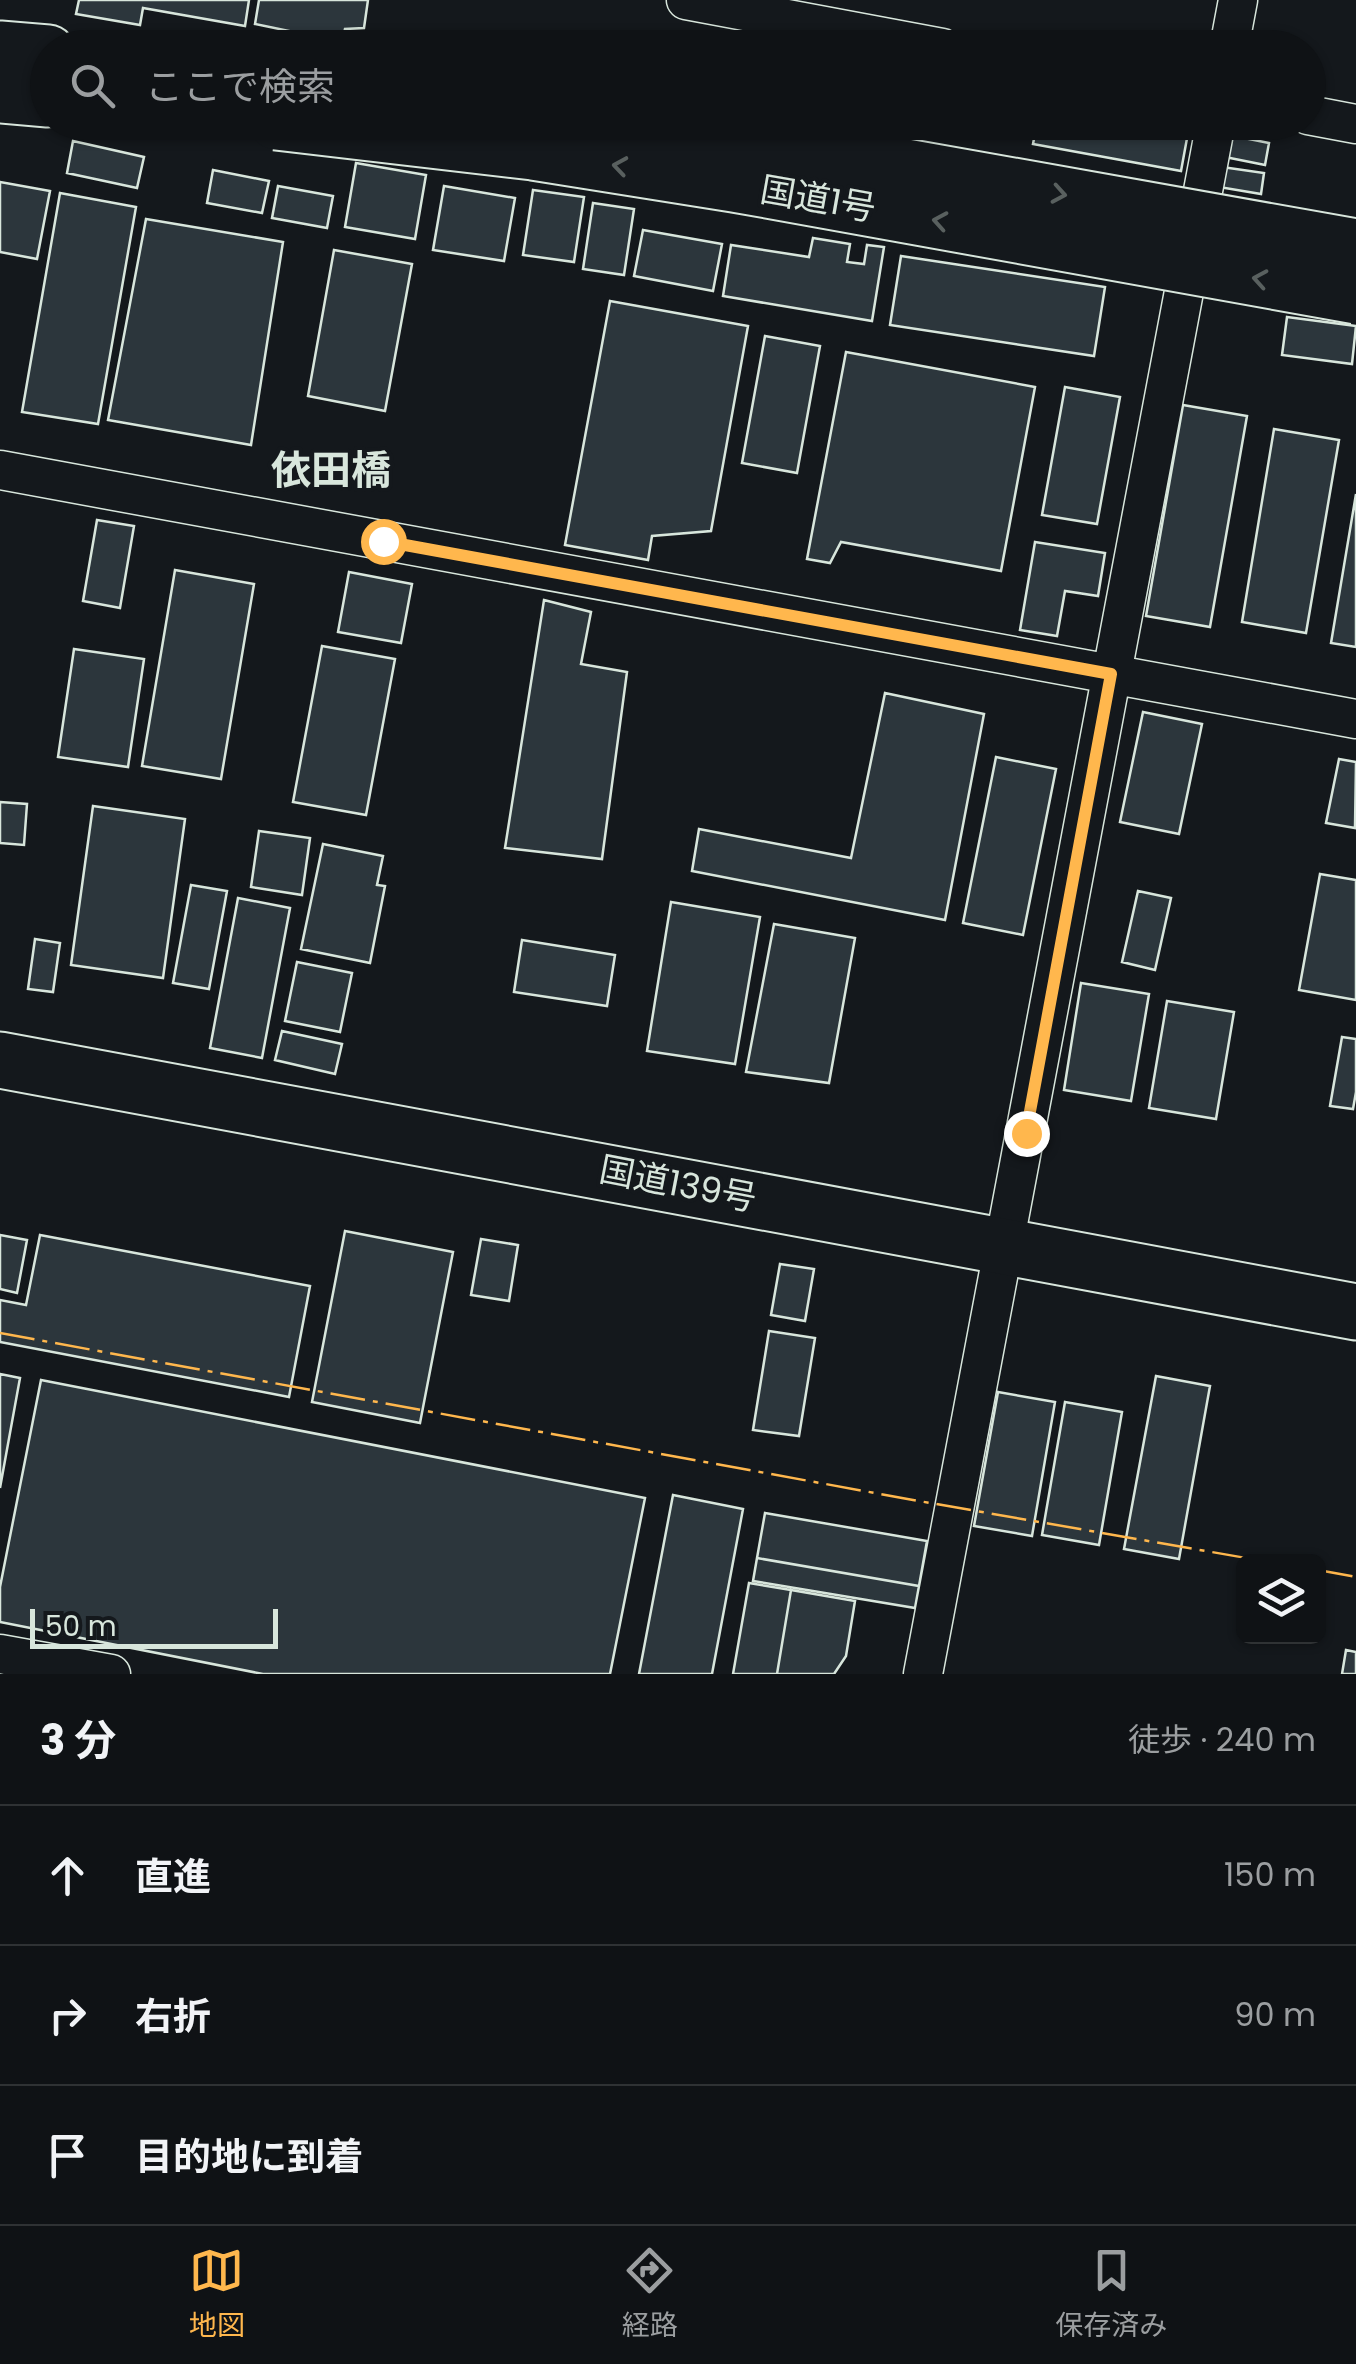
<!DOCTYPE html>
<html lang="ja">
<head>
<meta charset="utf-8">
<style>
	body { margin:0; font-family:Poppins,"Noto Sans JP",sans-serif; background:#1d2022; color:#f1f3f6 }
	.controls { position:absolute; right:30px; bottom:30px; display:grid; overflow:hidden; border-radius:15px; box-shadow:0 2px 8px #0004 }
	.controls button { width:90px; height:90px; display:grid; place-items:center; padding:0; border:0; border-bottom:2px solid #2f3234; background:#0f1215; color:#f1f3f6; font:50px sans-serif }
	.scale { position:absolute; left:30px; bottom:25px; width:248px; box-sizing:border-box; padding-left:10px; border:5px solid #d8e6dc; border-top:0; font-size:28px; line-height:35px; white-space:nowrap; color:#d8e6dc; -webkit-text-stroke:8px #14181c; paint-order:stroke }
	.stop { position:absolute; width:30px; height:30px; margin:-22px; border:8px solid #ffb74d; border-radius:50%; background:#fff }
	.stop.end { background:#ffb74d; border-color:#fff; box-shadow:0 2px 10px #0008 }
	.list { margin:0; padding:0; list-style:none }
	h2 { display:flex; justify-content:space-between; align-items:center; height:130px; margin:0; padding:0 40px; font-size:42px }
	h2 small { font-size:32px; font-weight:400; color:#9b9ea0 }
	.list li { display:grid; grid-template-columns:65px 1fr auto; gap:30px; align-items:center; box-sizing:border-box; height:140px; padding:0 40px; border-top:2px solid #2f3234 }
	.list b { display:block; font-size:38px; white-space:nowrap }
	.list em { font-size:32px; font-style:normal; color:#9b9ea0 }
	.icon { flex:none; width:55px; height:55px; fill:none; stroke:currentColor; stroke-width:2; stroke-linecap:round; stroke-linejoin:round }
	.map { position:relative; flex:none; width:1356px; height:1674px; overflow:hidden }
	.search { position:absolute; background:#0f1215; box-shadow:0 2px 8px #0004; left:30px; right:30px; top:30px; height:110px; display:flex; align-items:center; gap:25px; box-sizing:border-box; padding:0 35px; border-radius:55px; color:#9b9ea0; font-size:38px }
	.sheet { height:550px; background:#0f1215 }
	nav { display:flex; justify-content:space-around; align-items:center; box-sizing:border-box; height:140px; border-top:2px solid #2f3234; background:#0f1215; font-size:28px; color:#9b9ea0 }
	nav a { display:grid; justify-items:center; gap:5px }
	nav .on { color:#ffb74d }
	.map>svg:first-child { display:block }
</style>
</head>
<body>
<div class="map">
<svg width="1356" height="1674" viewBox="0 0 1356 1674">
	<rect width="100%" height="100%" fill="#14181c"/>
	<!-- building -->
	<path fill="#2c363c" stroke="#d8e6dc" stroke-width="2.5" d="M79,0H249L245,26L143,8L140,25L76,14Z
		M259,0H368L364,28L345,29L342,42L255,24Z
		M1045,122H1190L1181,171L1033,144L1037,123Z
		M1229,135L1269,143L1265,165L1225,157Z
		M73,141L144,157L137,188L67,173Z
		M356,163L426,175L415,239L345,227Z
		M1222,167L1264,173L1261,194L1219,187Z
		M213,170L269,181L262,213L207,203Z
		M0,182L50,191L37,259L0,252Z
		M278,186L333,196L327,228L272,218Z
		M444,186L515,198L504,261L433,250Z
		M533,190L584,197L574,262L523,255Z
		M60,193L136,207L98,424L22,412Z
		M593,203L634,209L624,275L583,269Z
		M146,219L283,242L251,445L108,420Z
		M643,230L722,244L713,291L634,276Z
		M813,238L850,244L847,262L864,264L867,245L884,247L872,321L723,296L731,245L809,257Z
		M334,250L412,264L385,411L308,396Z
		M901,256L1105,287L1094,356L890,325Z
		M610,301L748,326L711,531L652,536L648,560L565,545Z
		M1287,317L1356,326L1352,364L1282,355Z
		M765,336L820,346L797,473L742,463Z
		M846,352L1035,387L1001,571L841,542L830,563L807,559Z
		M1065,387L1120,397L1097,524L1042,515Z
		M1183,405L1247,416L1210,627L1146,616Z
		M1274,429L1339,440L1306,633L1242,622Z
		M1356,494V647L1331,643Z
		M97,520L134,526L120,608L83,601Z
		M1035,542L1105,553L1098,596L1065,591L1057,636L1020,630Z
		M175,570L254,584L221,779L142,766Z
		M349,572L412,584L401,643L338,632Z
		M544,600L591,612L581,664L627,672L602,859L505,848Z
		M322,646L395,659L366,815L293,802Z
		M74,649L144,659L128,767L58,757Z
		M885,693L984,714L945,920L692,871L699,829L851,858Z
		M1143,712L1202,724L1179,834L1120,822Z
		M996,757L1056,769L1023,935L963,923Z
		M1339,759L1356,762L1355,828L1326,823Z
		M0,802L27,804L24,845L0,843Z
		M93,806L185,819L163,978L71,965Z
		M259,831L310,838L302,895L251,887Z
		M323,844L383,856L377,885L385,886L370,963L301,949Z
		M1320,874L1356,880V1000L1299,990Z
		M191,885L227,891L209,989L173,983Z
		M1138,891L1171,898L1155,970L1122,962Z
		M238,898L290,908L262,1058L210,1048Z
		M671,902L760,917L735,1064L647,1051Z
		M774,924L855,938L829,1083L746,1072Z
		M35,939L60,943L53,992L28,989Z
		M522,940L615,955L607,1006L514,992Z
		M297,962L352,973L340,1032L285,1021Z
		M1081,983L1149,994L1131,1101L1064,1090Z
		M1167,1001L1234,1012L1216,1119L1149,1108Z
		M282,1031L342,1044L335,1074L275,1060Z
		M1342,1037L1356,1039V1092L1353,1109L1330,1106Z
		M345,1231L453,1252L420,1423L312,1402Z
		M0,1235L27,1240L17,1293L0,1289Z
		M40,1235L310,1286L289,1397L0,1342V1300L26,1305Z
		M481,1239L518,1245L509,1301L471,1295Z
		M780,1264L814,1269L805,1321L771,1315Z
		M769,1331L815,1338L799,1436L753,1430Z
		M0,1374L20,1378L0,1488Z
		M1156,1376L1210,1386L1179,1559L1124,1549Z
		M41,1380L645,1498L610,1674H263L0,1622V1587Z
		M998,1392L1055,1402L1032,1536L974,1526Z
		M1065,1402L1122,1412L1099,1545L1042,1535Z
		M673,1495L743,1509L712,1674H639Z
		M765,1513L927,1541L919,1586L757,1558Z
		M757,1558L919,1586L915,1608L753,1581Z
		M749,1583L791,1590L777,1674H733Z
		M791,1590L855,1601L846,1656L834,1674H777Z
		M1346,1650L1356,1652V1674H1342Z"/>
	<g fill="none" stroke-linecap="round" stroke-linejoin="round">
		<defs>
			<path id="minor" d="M686,0L942,48
				M1229,48L1238,0
				M1308,115L1356,124
				M0,470L1356,719
				M0,1654L111,1674
				M923,1674L1216,122"/>
			<path id="highway" d="M0,49L48,53
				M0,95L48,99
				M0,1060L1356,1312"/>
		</defs>
		<!-- minor casing -->
		<use href="#minor" stroke="#d8e6dc" stroke-width="41"/>
		<!-- highway casing -->
		<use href="#highway" stroke="#d8e6dc" stroke-width="59"/>
		<!-- minor -->
		<use href="#minor" stroke="#14181c" stroke-width="38"/>
		<!-- highway -->
		<use href="#highway" stroke="#14181c" stroke-width="55"/>
		<defs>
			<path id="highway-bridge" d="M276,122L533,152L734,184L1356,296
				M653,122L1356,247"/>
		</defs>
		<!-- highway-bridge casing -->
		<use href="#highway-bridge" stroke="#d8e6dc" stroke-width="59" stroke-linecap="butt"/>
		<!-- highway-bridge -->
		<use href="#highway-bridge" stroke="#14181c" stroke-width="55"/>
		<!-- power -->
		<path stroke="#ffb74d" stroke-width="2.5" stroke-dasharray="35 8 5 8" stroke-linecap="butt" d="M0,1333L913,1500L1269,1562
			M1318,1570L1356,1577"/>
	</g>
	<!-- one-way arrows -->
	<defs><path id="oneway-chevron" d="M-2-3.5L2.5 0L-2 3.5" fill="none" stroke-width="1.6" stroke-linecap="round" stroke-linejoin="round" transform="scale(2.5)"/></defs>
	<g stroke="#59605f">
		<use href="#oneway-chevron" transform="translate(620 166) rotate(-171)"/>
		<use href="#oneway-chevron" transform="translate(1059 194) rotate(10)"/>
		<use href="#oneway-chevron" transform="translate(940 221) rotate(-170)"/>
		<use href="#oneway-chevron" transform="translate(1260 279) rotate(-170)"/>
	</g>
	<g fill="none" stroke-linecap="round" stroke-linejoin="round">
		<!-- route -->
		<path stroke="#ffb74d" stroke-width="12" d="M383,541L1111,674L1026,1133"/>
	</g>
	<g text-anchor="middle" stroke-width="8" stroke-linejoin="round" paint-order="stroke">
		<!-- street labels -->
		<g font-size="35" fill="#d8e6dc" stroke="#14181c">
			<text transform="translate(818 199) rotate(10)" y="12">国道1号</text>
			<text transform="translate(678 1184) rotate(11)" y="12">国道139号</text>
		</g>
		<!-- quarter labels -->
		<g font-size="40" font-weight="bold" fill="#d8e6dc" stroke="#14181c">
			<text x="331" y="484">依田橋</text>
		</g>
	</g>
</svg>
<div class="controls">
<button><svg class="icon" aria-label="layers" viewBox="0 0 24 24"><path d="M12 4l9 5-9 5-9-5zM3 14l9 5 9-5"/></svg></button>
</div>
<div class="scale">50 m</div>
<div class="stop" style="left:383px;top:541px"></div>
<div class="stop end" style="left:1026px;top:1133px"></div>
<div class="search"><svg class="icon" aria-label="search" viewBox="0 0 24 24"><circle cx="10" cy="10" r="6"/><path d="M15 15l6 6"/></svg>ここで検索</div>
</div>
<section class="sheet">
<h2>3 分<small>徒歩 · 240 m</small></h2>
<ul class="list">
<li><svg class="icon" aria-label="ahead" viewBox="0 0 24 24"><path d="M12 20V5M6 11l6-6 6 6"/></svg><div><b>直進</b></div><em>150 m</em></li>
<li><svg class="icon" aria-label="right" viewBox="0 0 24 24"><path d="M7 20v-9h11M14 6l5 5-5 5"/></svg><div><b>右折</b></div><em>90 m</em></li>
<li><svg class="icon" aria-label="arrive" viewBox="0 0 24 24"><path d="M6 21V4h12l-3 4 3 4H6"/></svg><div><b>目的地に到着</b></div></li>
</ul>
</section>
<nav>
<a class="on"><svg class="icon" aria-label="map" viewBox="0 0 24 24"><path d="M3 6l6-2 6 2 6-2v14l-6 2-6-2-6 2zM9 4v14M15 6v14"/></svg>地図</a>
<a><svg class="icon" aria-label="directions" viewBox="0 0 24 24"><path d="M12 3l9 9-9 9-9-9zM9 14v-3h6M13 9l2 2-2 2"/></svg>経路</a>
<a><svg class="icon" aria-label="saved" viewBox="0 0 24 24"><path d="M7 4h10v16l-5-4-5 4z"/></svg>保存済み</a>
</nav>
</body>
</html>
